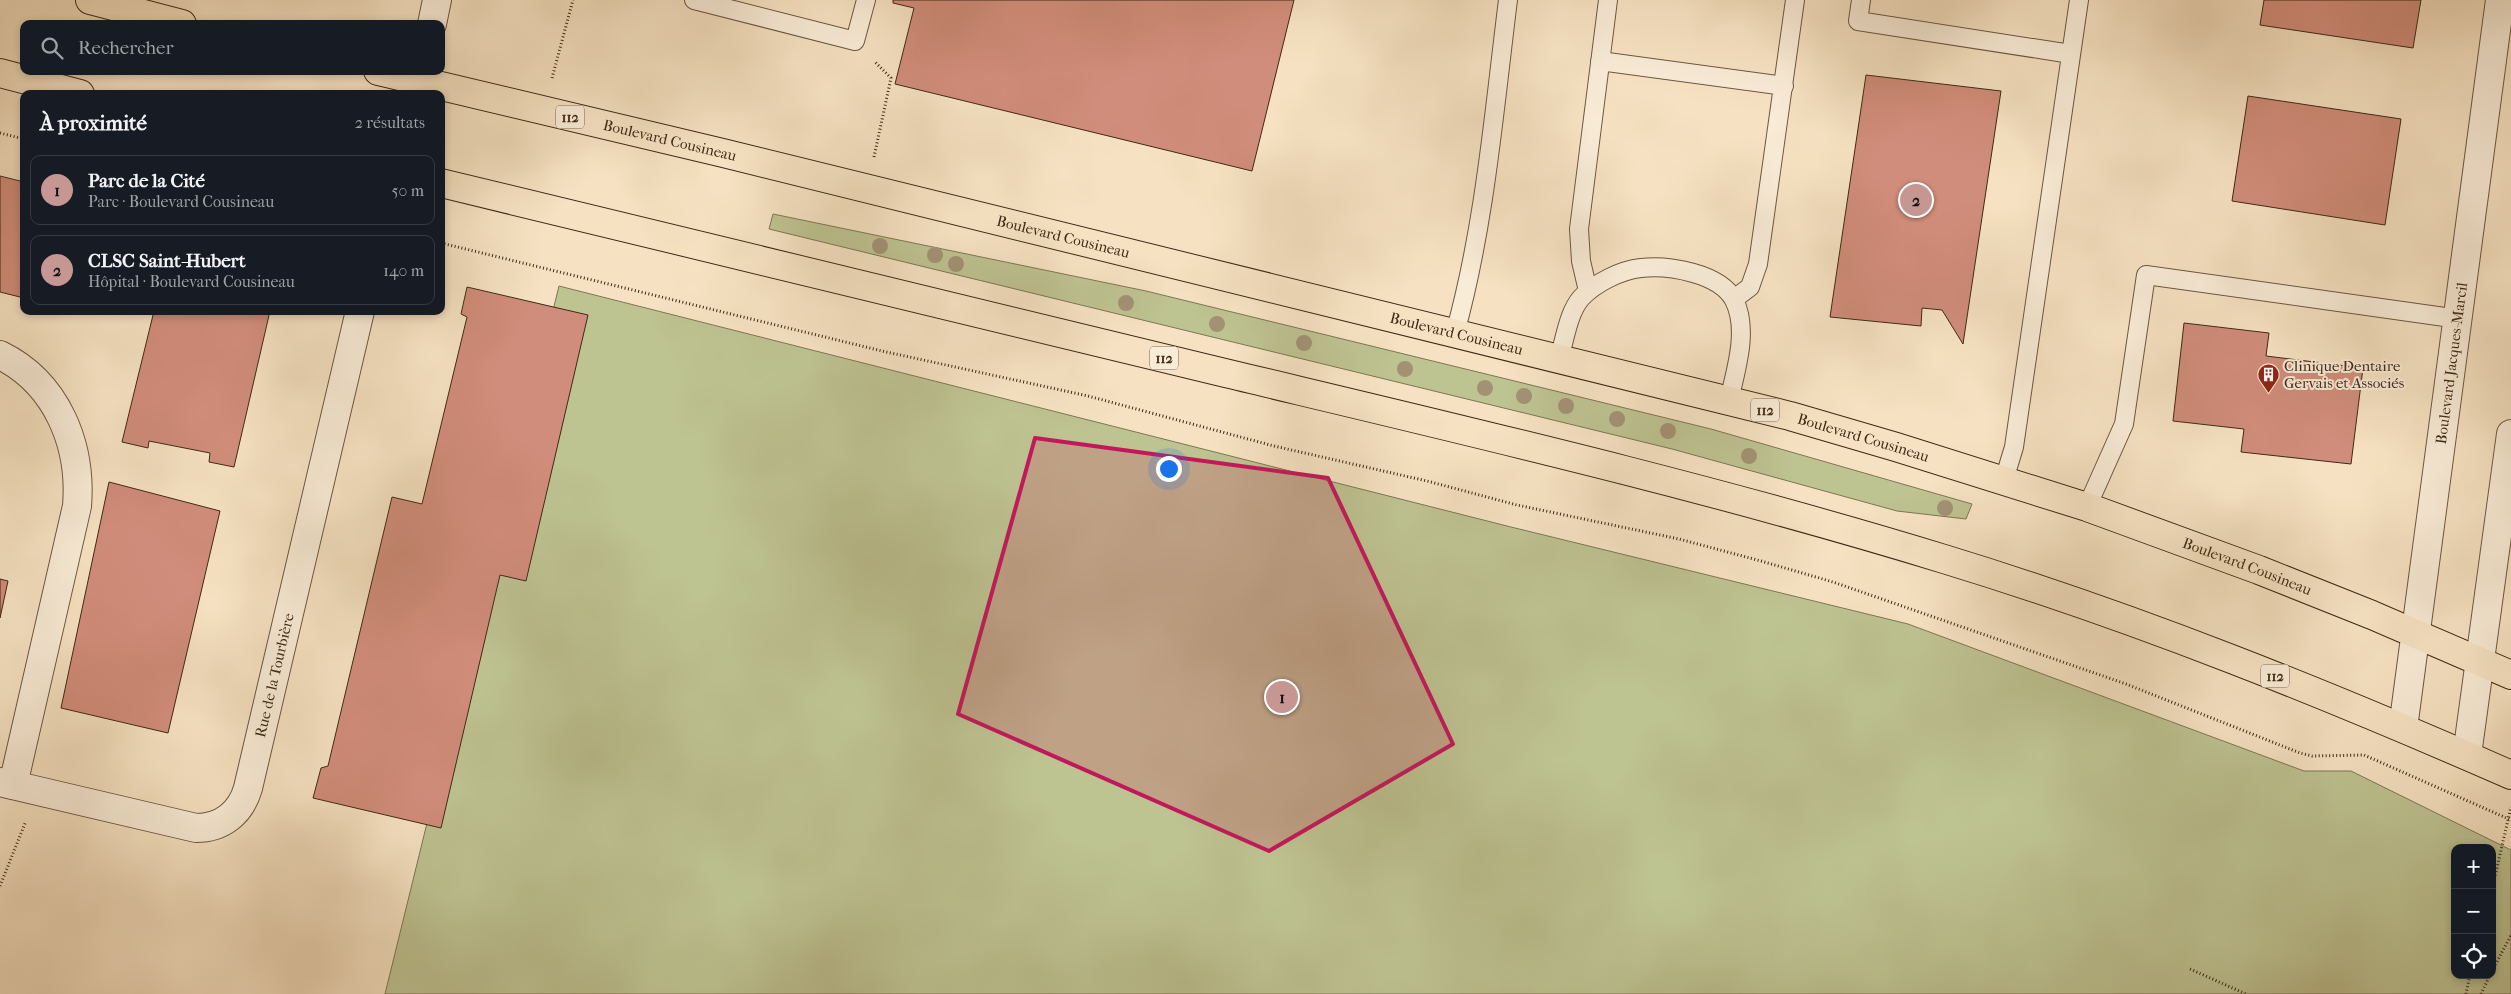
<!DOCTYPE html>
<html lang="fr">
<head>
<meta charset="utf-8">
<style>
	body { margin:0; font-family:"IM FELL French Canon",serif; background:#242831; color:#f1f3f6 }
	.controls { position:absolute; right:15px; bottom:15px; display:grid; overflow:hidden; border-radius:10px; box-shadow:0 2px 8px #0003 }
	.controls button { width:45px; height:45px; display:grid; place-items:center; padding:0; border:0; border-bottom:1px solid #363941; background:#171b24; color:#f1f3f6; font:25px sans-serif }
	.you { position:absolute; left:1168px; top:468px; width:18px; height:18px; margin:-12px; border:4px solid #fff; border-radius:50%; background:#1a73e8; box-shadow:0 0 0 8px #1a73e833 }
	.badge { display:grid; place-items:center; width:32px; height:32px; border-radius:50%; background:#c59692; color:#111; font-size:16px; font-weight:700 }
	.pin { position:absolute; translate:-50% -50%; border:2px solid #fff; box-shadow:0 1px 5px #0006 }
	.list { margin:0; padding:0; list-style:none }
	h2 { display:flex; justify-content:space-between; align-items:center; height:65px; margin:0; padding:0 20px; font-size:21px }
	h2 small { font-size:16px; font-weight:400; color:#9ea1a6 }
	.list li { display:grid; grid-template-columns:32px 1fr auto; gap:15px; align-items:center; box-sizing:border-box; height:70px; margin:0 10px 10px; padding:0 10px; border:1px solid #363941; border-radius:10px }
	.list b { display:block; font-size:19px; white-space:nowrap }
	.list p { margin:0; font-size:16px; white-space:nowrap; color:#9ea1a6 }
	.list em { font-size:16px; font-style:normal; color:#9ea1a6 }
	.icon { flex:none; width:28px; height:28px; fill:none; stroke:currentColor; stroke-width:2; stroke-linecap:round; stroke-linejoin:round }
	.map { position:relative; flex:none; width:2511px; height:994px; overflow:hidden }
	.search { position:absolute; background:#171b24; box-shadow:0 2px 8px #0003; left:20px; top:20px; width:425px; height:55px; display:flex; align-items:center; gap:12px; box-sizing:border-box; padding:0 18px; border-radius:10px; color:#9ea1a6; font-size:19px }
	.panel { position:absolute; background:#171b24; box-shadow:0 2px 8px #0003; left:20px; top:90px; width:425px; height:225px; border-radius:10px }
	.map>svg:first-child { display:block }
</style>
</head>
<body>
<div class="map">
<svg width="2511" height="994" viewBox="0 0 2511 994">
	<rect width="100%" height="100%" fill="#f6e2c2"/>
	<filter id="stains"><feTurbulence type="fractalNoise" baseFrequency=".004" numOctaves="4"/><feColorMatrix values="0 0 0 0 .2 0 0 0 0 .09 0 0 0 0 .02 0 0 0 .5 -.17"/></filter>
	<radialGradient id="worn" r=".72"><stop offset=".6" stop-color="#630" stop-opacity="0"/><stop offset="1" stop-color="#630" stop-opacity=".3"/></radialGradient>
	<!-- green -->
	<path fill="#bec392" stroke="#7e7654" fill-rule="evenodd" d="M773,214L1146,291L1711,429L1972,504L1966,519L1897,511L1672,449L769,229Z
		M559,286L1511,527L1908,624L2304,771H2351L2511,850V994H385ZM2455,848H2492V975H2455Z"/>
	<!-- building -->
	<path fill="#d18d7b" stroke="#3e2915" d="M893,0H1294L1252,171L895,84L914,8L893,3Z
		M2264,0H2421L2413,48L2260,25Z
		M1866,75L2001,91L1963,344L1942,310L1922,308L1921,326L1830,317Z
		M2248,96L2401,119L2385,225L2232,201Z
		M0,176L24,182V298L0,292Z
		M467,287L588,315L526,581L500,575L441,828L313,798L321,768L328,766L392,497L422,504L467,317L461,314Z
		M154,311H270L234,467L209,462L210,453L149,441L148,448L122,442Z
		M2184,323L2269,333L2266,356L2363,368L2351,464L2241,452L2244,429L2173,421Z
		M109,482L220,511L168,733L61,708Z
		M0,579L8,581L0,618Z"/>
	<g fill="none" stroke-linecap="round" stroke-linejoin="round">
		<defs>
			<path id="service" d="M694,0L855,41L866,0
				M1861,0L1858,21L2071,54
				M1600,61L1784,86
				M1588,291L1581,261L1579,229L1608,0
				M1734,299L1750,287L1758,264L1795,0
				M1455,333C1485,225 1494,111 1508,0
				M1559,358C1565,340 1568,313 1581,298C1595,283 1621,270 1641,268C1668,265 1720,273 1734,300C1749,329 1736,370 1729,400
				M2004,480L2014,447L2079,0
				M2087,507L2124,424L2146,275L2459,319"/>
			<g id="minor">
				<path d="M432,24L437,0"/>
				<path d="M0,355C57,383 82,445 77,506L13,785"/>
				<path id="s1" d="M0,782L196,828C222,828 241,813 248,788L360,311"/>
			</g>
			<g id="tertiary">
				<path id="s2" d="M2403,728L2500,0"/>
				<path d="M2467,755L2511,434"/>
			</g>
			<g id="primary">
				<path d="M90,0L182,24"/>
				<path id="s3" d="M378,71L723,153L1790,416L1896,447L2087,507L2259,570L2372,615L2511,675"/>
				<path d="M0,73L80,94"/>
				<path d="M441,183C701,246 961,309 1221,372C1463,430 1706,486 1944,559C2138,618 2326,694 2511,775"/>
			</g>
		</defs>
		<!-- service casing -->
		<use href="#service" stroke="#6c5740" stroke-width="20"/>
		<!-- minor casing -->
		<use href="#minor" stroke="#6c5740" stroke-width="30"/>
		<!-- tertiary casing -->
		<use href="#tertiary" stroke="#6c5740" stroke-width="30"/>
		<!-- primary casing -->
		<use href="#primary" stroke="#3e2915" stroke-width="30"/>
		<!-- path -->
		<path stroke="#3e2915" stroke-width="3" stroke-dasharray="1 2.5" stroke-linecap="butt" d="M552,78L573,0
			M0,133L24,139
			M874,157L891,78L874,61
			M441,243L882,351L1088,396L1274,446L1427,481L1517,505L1679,539L1761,561L1833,582L2126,684L2300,753L2312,756L2364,755L2511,820
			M0,886L26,821
			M2492,889L2511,807
			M2190,969L2246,994
			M2492,971L2511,935
			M2466,994L2470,975
			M2481,994L2490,975"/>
		<!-- service -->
		<use href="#service" stroke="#f9ecd7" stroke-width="18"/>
		<!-- minor -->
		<use href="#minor" stroke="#f9ecd7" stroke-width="28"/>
		<!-- tertiary -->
		<use href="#tertiary" stroke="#f9ecd7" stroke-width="28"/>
		<!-- primary -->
		<use href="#primary" stroke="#f6e2c2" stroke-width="28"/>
	</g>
	<!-- trees -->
	<g fill="#a29274">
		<circle cx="880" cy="246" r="8"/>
		<circle cx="935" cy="255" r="8"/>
		<circle cx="956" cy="264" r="8"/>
		<circle cx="1126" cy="303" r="8"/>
		<circle cx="1217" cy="324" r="8"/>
		<circle cx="1304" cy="343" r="8"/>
		<circle cx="1405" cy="369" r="8"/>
		<circle cx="1485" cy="388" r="8"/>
		<circle cx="1524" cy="396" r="8"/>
		<circle cx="1566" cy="406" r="8"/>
		<circle cx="1617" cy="419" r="8"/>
		<circle cx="1668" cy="431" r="8"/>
		<circle cx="1749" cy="456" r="8"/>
		<circle cx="1945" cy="508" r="8"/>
	</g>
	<!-- marked area -->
	<path fill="#c2185b" fill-opacity="0.2" stroke="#c2185b" stroke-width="4" stroke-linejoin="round" d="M1035,438L1328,478L1453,744L1269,851L958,714Z"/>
	<!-- icons -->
	<defs>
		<symbol id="building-pin" viewBox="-11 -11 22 30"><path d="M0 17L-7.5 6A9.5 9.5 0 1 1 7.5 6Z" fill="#8f2418" stroke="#f9ecd7"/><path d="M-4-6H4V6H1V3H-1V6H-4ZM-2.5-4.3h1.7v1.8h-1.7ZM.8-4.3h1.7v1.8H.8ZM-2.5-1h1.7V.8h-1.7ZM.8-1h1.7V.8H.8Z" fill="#fff"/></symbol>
	</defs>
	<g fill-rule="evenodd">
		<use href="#building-pin" x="2256" y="362" width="25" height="34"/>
	</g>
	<g text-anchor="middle" stroke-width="4" stroke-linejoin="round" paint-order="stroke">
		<!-- shield labels -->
		<g fill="#f9ecd7" stroke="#76644f" stroke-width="1">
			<rect x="556" y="105.5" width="28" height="23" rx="4"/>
			<rect x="1150" y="346.5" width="28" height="23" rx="4"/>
			<rect x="1751" y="398.5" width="28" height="23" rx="4"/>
			<rect x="2261" y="664.5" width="28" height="23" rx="4"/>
		</g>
		<g font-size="14" font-weight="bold" fill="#3e2915">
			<text x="570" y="122">112</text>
			<text x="1164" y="363">112</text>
			<text x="1765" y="415">112</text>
			<text x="2275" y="681">112</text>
		</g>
		<!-- street labels -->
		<g font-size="15" fill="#3e2915" stroke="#f9ecd7">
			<text dy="5" stroke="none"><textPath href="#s3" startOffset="300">Boulevard Cousineau</textPath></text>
			<text dy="5" stroke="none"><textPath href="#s3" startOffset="705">Boulevard Cousineau</textPath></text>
			<text dy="5" stroke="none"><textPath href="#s3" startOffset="1110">Boulevard Cousineau</textPath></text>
			<text dy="5" stroke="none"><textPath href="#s2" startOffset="368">Boulevard Jacques-Marcil</textPath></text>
			<text dy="5" stroke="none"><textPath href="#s3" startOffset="1530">Boulevard Cousineau</textPath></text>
			<text dy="5" stroke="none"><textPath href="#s3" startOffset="1935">Boulevard Cousineau</textPath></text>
			<text dy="5" stroke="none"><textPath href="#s1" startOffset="388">Rue de la Tourbière</textPath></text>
		</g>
		<!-- poi labels -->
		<g font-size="15" fill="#3e2915" stroke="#f9ecd7" text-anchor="start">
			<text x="2284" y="371">Clinique Dentaire<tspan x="2284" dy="17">Gervais et Associés</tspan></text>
		</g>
	</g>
	<rect width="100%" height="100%" filter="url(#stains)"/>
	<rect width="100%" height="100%" fill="url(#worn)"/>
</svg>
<div class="controls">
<button>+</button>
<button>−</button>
<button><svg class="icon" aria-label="locate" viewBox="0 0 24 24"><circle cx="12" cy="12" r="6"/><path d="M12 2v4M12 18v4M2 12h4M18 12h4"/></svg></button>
</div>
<div class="you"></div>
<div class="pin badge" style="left:1282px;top:697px">1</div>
<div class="pin badge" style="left:1916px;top:200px">2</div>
<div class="search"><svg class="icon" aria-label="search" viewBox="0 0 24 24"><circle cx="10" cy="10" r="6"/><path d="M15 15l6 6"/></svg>Rechercher</div>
<section class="panel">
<h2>À proximité<small>2 résultats</small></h2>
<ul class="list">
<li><span class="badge">1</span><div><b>Parc de la Cité</b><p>Parc · Boulevard Cousineau</p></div><em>50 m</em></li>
<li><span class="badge">2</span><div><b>CLSC Saint-Hubert</b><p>Hôpital · Boulevard Cousineau</p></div><em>140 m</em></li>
</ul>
</section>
</div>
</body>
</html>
